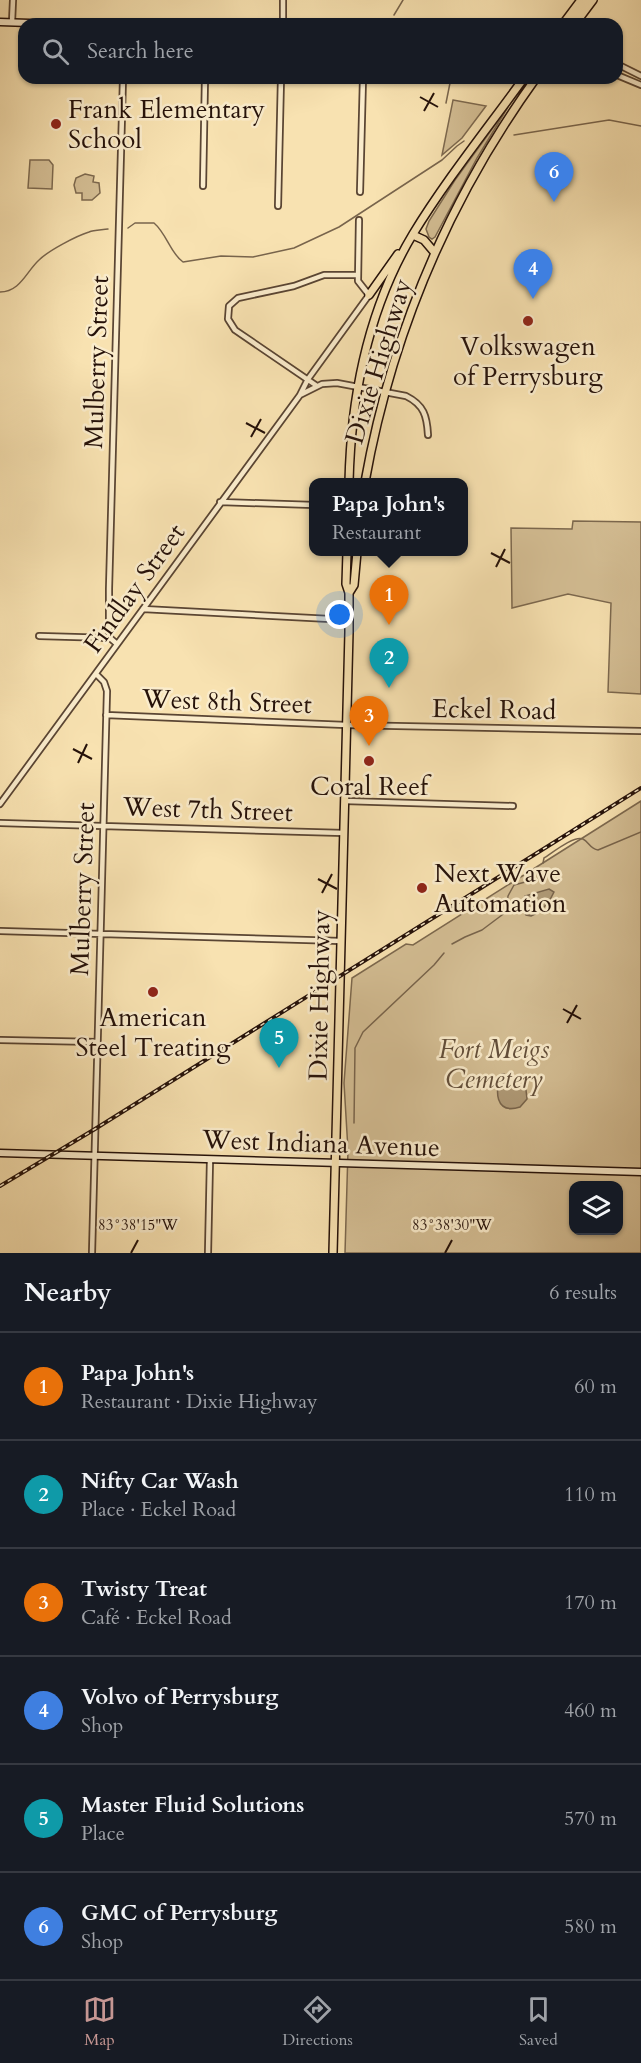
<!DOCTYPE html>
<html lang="en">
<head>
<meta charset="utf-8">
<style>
	body { margin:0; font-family:Cardo,serif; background:#242831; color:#f1f3f6 }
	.controls { position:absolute; right:18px; bottom:18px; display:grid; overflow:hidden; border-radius:12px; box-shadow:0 2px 4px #0004 }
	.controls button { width:54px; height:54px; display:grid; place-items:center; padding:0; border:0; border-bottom:2px solid #363941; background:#171b24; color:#f1f3f6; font:30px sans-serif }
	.you { position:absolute; left:340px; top:615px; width:21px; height:21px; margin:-15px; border:4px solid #fff; border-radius:50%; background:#1a73e8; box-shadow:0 0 0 9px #1a73e833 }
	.badge { display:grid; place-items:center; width:39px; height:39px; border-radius:50%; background:#c59692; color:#fff; font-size:20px; font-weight:700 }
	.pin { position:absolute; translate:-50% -50px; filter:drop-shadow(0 2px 3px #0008) }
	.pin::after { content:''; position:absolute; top:32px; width:21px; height:18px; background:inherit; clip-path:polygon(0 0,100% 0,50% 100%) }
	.popup { position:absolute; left:309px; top:478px; width:159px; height:78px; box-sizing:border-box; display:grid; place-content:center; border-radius:12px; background:#171b24; filter:drop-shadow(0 2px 4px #0005); font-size:20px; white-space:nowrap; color:#9ea1a6 }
	.popup b { font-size:22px; color:#f1f3f6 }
	.popup::after { content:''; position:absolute; left:50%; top:100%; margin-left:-12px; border:12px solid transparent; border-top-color:#171b24 }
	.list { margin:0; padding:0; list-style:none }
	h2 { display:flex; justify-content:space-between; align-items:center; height:78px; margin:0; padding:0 24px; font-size:26px }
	h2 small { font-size:20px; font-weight:400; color:#9ea1a6 }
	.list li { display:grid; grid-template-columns:39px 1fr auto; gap:18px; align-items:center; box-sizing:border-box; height:108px; padding:0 24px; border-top:2px solid #363941 }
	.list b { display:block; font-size:22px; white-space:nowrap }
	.list p { margin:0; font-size:20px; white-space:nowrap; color:#9ea1a6 }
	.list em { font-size:20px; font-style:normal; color:#9ea1a6 }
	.icon { flex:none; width:33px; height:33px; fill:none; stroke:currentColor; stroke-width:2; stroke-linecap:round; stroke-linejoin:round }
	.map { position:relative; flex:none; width:641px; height:1253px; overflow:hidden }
	.search { position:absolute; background:#171b24; box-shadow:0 2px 4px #0004; left:18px; right:18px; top:18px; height:66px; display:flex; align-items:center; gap:15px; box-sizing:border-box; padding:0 21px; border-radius:18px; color:#9ea1a6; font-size:22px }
	.sheet { height:726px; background:#171b24 }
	nav { display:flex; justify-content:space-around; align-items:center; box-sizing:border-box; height:84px; border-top:2px solid #363941; background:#171b24; font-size:16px; color:#9ea1a6 }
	nav a { display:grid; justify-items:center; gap:3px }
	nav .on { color:#c59692 }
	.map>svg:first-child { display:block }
</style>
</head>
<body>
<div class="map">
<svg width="641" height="1253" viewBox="0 0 641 1253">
	<rect width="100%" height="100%" fill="#f8e2b1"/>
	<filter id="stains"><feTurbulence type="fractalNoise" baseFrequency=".00333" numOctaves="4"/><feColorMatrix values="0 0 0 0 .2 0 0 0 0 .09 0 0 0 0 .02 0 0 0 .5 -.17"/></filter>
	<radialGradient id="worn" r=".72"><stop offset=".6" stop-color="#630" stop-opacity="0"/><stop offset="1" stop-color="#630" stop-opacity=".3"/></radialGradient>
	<!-- green -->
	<path fill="#d4be94" stroke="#7c684e" stroke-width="1.5" fill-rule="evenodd" d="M453,100L486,106L462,138L442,155Z
		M508,107L477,158L435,237L432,239L429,237L426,229L429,221L455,180Z
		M30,160H49L53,165L52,189L28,188Z
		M85,174L94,176L93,182L99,183L100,193L92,200H82V193H76L74,185L76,178Z
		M573,521L641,522V694L608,692L611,603L568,594L512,608L511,528L572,529Z
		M641,801V1253H345L348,1150L344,1083L352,978L406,944L413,945ZM574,1186H618V1230H574Z"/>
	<!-- water -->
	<path fill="#b09b78" stroke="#78644c" stroke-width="1.5" d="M549,889L554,892C550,902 541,912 531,916L526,915L522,908L525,896Z
		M502,1074H504L507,1084L521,1085L526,1090L527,1099L520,1107C495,1115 494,1090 502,1074Z"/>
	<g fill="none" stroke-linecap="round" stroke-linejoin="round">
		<!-- stream -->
		<path stroke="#78644c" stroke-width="1.5" d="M394,15L403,0
			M446,103L451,78
			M514,135L609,120L641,126
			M128,228L135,223H154C167,234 170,253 183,262L221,256L253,257L294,248L339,227L442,160L457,146L464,141
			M0,292C20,292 26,272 39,260C48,251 76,236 89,232C94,230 102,230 108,229
			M543,863L544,858C552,853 574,835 583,839C589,842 590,849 598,850L641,832
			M452,944L465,937L482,930L506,912L508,896L514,885L540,878L542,876
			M354,1123L355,1048L363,1032L434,965L444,953"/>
		<defs>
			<path id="street" d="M12,22L13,0
				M283,24V0
				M617,64L641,76
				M617,75L641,85
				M203,186L205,78
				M360,192L363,78
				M278,206L281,78
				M317,386L235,330L228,319L229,306L238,298L294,286L324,275H358
				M300,395L322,384L337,383L406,396C424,405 427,416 428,435
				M220,502L314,505
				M143,609L349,620
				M39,636L110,638
				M117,644L110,638L109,633V589L123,78
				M106,715L346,725L641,731
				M345,801L513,806
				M0,804L300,395L308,379L369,295L358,281L359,220
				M0,823L344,833
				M0,931L341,941
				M0,1040L97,1042
				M92,1253L107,691L104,682L96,674
				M208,1253L210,1160"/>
			<path id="secondary" d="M0,22L59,24
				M0,1153L641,1172"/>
			<path id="primary" d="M563,24L581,0
				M570,24L586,0
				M575,24L593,0
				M413,235L424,240L435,253
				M369,295L398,254
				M349,482C351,396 368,309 413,234C446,180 487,129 524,78
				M365,482C391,336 449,199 536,78
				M349,593L354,585L357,552
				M333,1253L349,632V593L346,584L347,552"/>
		</defs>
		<!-- street casing -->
		<use href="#street" stroke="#5a4533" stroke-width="8"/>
		<!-- secondary casing -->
		<use href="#secondary" stroke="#251109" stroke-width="9"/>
		<!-- primary casing -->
		<use href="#primary" stroke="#251109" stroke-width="10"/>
		<!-- street -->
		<use href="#street" stroke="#faeccc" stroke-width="4.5"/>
		<!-- secondary -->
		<use href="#secondary" stroke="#faeccc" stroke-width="6"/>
		<!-- primary -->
		<use href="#primary" stroke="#f8e2b1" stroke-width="7"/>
		<defs>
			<path id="rail" d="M0,1186L95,1129L641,788"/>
		</defs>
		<!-- rail casing -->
		<use href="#rail" stroke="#251109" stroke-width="4"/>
		<!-- rail -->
		<use href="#rail" stroke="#faeccc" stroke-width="1.5" stroke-dasharray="4.5" stroke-linecap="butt"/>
	</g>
	<!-- ticks -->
	<path fill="none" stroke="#251109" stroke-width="2" d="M420,97L438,107M424,111L434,93M246,423L265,433M251,437L261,419M491,553L510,563M496,567L505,549M73,749L92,759M78,763L87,744M318,879L337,889M322,893L332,874M563,1009L581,1019M567,1023L577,1005M131,1253L138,1240M445,1253L452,1240"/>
	<!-- markers -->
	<g fill="#8f2418" stroke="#faeccc" stroke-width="2">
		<circle cx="56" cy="124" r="6"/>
		<circle cx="528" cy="321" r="6"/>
		<circle cx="369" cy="761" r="6"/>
		<circle cx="422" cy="888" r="6"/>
		<circle cx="153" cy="992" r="6"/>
	</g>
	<g text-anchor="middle" stroke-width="5" stroke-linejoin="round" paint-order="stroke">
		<!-- poi labels -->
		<g font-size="26" fill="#251109" stroke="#faeccc">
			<text x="68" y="118" text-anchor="start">Frank Elementary<tspan x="68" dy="30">School</tspan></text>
			<text x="528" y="355">Volkswagen<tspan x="528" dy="30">of Perrysburg</tspan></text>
			<text x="369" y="795">Coral Reef</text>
			<text x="434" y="882" text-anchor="start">Next Wave<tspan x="434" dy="30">Automation</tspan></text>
			<text x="153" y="1026">American<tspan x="153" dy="30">Steel Treating</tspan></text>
		</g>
		<!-- street labels -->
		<g font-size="26" fill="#251109" stroke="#faeccc">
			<text transform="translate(378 361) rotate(-73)" y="9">Dixie Highway</text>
			<text transform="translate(96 362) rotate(-88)" y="9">Mulberry Street</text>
			<text transform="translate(134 588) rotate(-54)" y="9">Findlay Street</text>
			<text transform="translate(227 701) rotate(2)" y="9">West 8th Street</text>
			<text transform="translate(494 709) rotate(1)" y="9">Eckel Road</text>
			<text transform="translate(208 809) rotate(2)" y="9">West 7th Street</text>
			<text transform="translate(82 889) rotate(-88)" y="9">Mulberry Street</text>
			<text transform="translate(319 995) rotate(-89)" y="9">Dixie Highway</text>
			<text transform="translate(321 1143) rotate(2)" y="9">West Indiana Avenue</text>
		</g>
		<!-- park labels -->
		<g font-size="26" font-style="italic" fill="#624e3a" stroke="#faeccc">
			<text x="494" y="1058">Fort Meigs<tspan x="494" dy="30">Cemetery</tspan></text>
		</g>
	</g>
	<g font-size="15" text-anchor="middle" fill="#251109" stroke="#faeccc" stroke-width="5" stroke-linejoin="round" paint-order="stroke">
		<text x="138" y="1230">83°38'15"W</text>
		<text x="452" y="1230">83°38'30"W</text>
	</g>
	<rect width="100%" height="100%" filter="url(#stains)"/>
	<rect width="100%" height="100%" fill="url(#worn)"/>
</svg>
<div class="controls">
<button><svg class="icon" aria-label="layers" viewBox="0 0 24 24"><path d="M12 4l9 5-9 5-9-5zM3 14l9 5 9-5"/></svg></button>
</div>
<div class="you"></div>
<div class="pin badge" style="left:389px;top:625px;background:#e8710a">1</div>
<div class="popup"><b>Papa John's</b>Restaurant</div>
<div class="pin badge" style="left:389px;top:688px;background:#0f9aa8">2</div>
<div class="pin badge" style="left:369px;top:746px;background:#e8710a">3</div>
<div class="pin badge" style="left:533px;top:299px;background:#3f7fe0">4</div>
<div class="pin badge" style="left:279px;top:1068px;background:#0f9aa8">5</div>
<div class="pin badge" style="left:554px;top:202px;background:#3f7fe0">6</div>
<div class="search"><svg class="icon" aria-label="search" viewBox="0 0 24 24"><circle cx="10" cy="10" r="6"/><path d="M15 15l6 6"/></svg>Search here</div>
</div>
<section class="sheet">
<h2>Nearby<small>6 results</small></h2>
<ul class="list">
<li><span class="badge" style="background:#e8710a">1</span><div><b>Papa John's</b><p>Restaurant · Dixie Highway</p></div><em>60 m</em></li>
<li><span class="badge" style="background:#0f9aa8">2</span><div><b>Nifty Car Wash</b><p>Place · Eckel Road</p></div><em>110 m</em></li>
<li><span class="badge" style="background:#e8710a">3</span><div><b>Twisty Treat</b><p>Café · Eckel Road</p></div><em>170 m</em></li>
<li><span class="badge" style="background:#3f7fe0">4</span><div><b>Volvo of Perrysburg</b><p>Shop</p></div><em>460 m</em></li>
<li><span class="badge" style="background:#0f9aa8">5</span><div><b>Master Fluid Solutions</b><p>Place</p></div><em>570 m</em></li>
<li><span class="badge" style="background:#3f7fe0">6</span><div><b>GMC of Perrysburg</b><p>Shop</p></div><em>580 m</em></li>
</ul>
</section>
<nav>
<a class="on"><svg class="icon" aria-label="map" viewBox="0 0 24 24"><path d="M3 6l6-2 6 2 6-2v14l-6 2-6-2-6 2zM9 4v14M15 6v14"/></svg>Map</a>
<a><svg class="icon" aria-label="directions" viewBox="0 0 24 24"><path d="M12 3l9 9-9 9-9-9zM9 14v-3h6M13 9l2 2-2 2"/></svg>Directions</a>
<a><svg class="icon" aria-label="saved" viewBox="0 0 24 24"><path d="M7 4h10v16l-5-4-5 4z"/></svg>Saved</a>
</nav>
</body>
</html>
